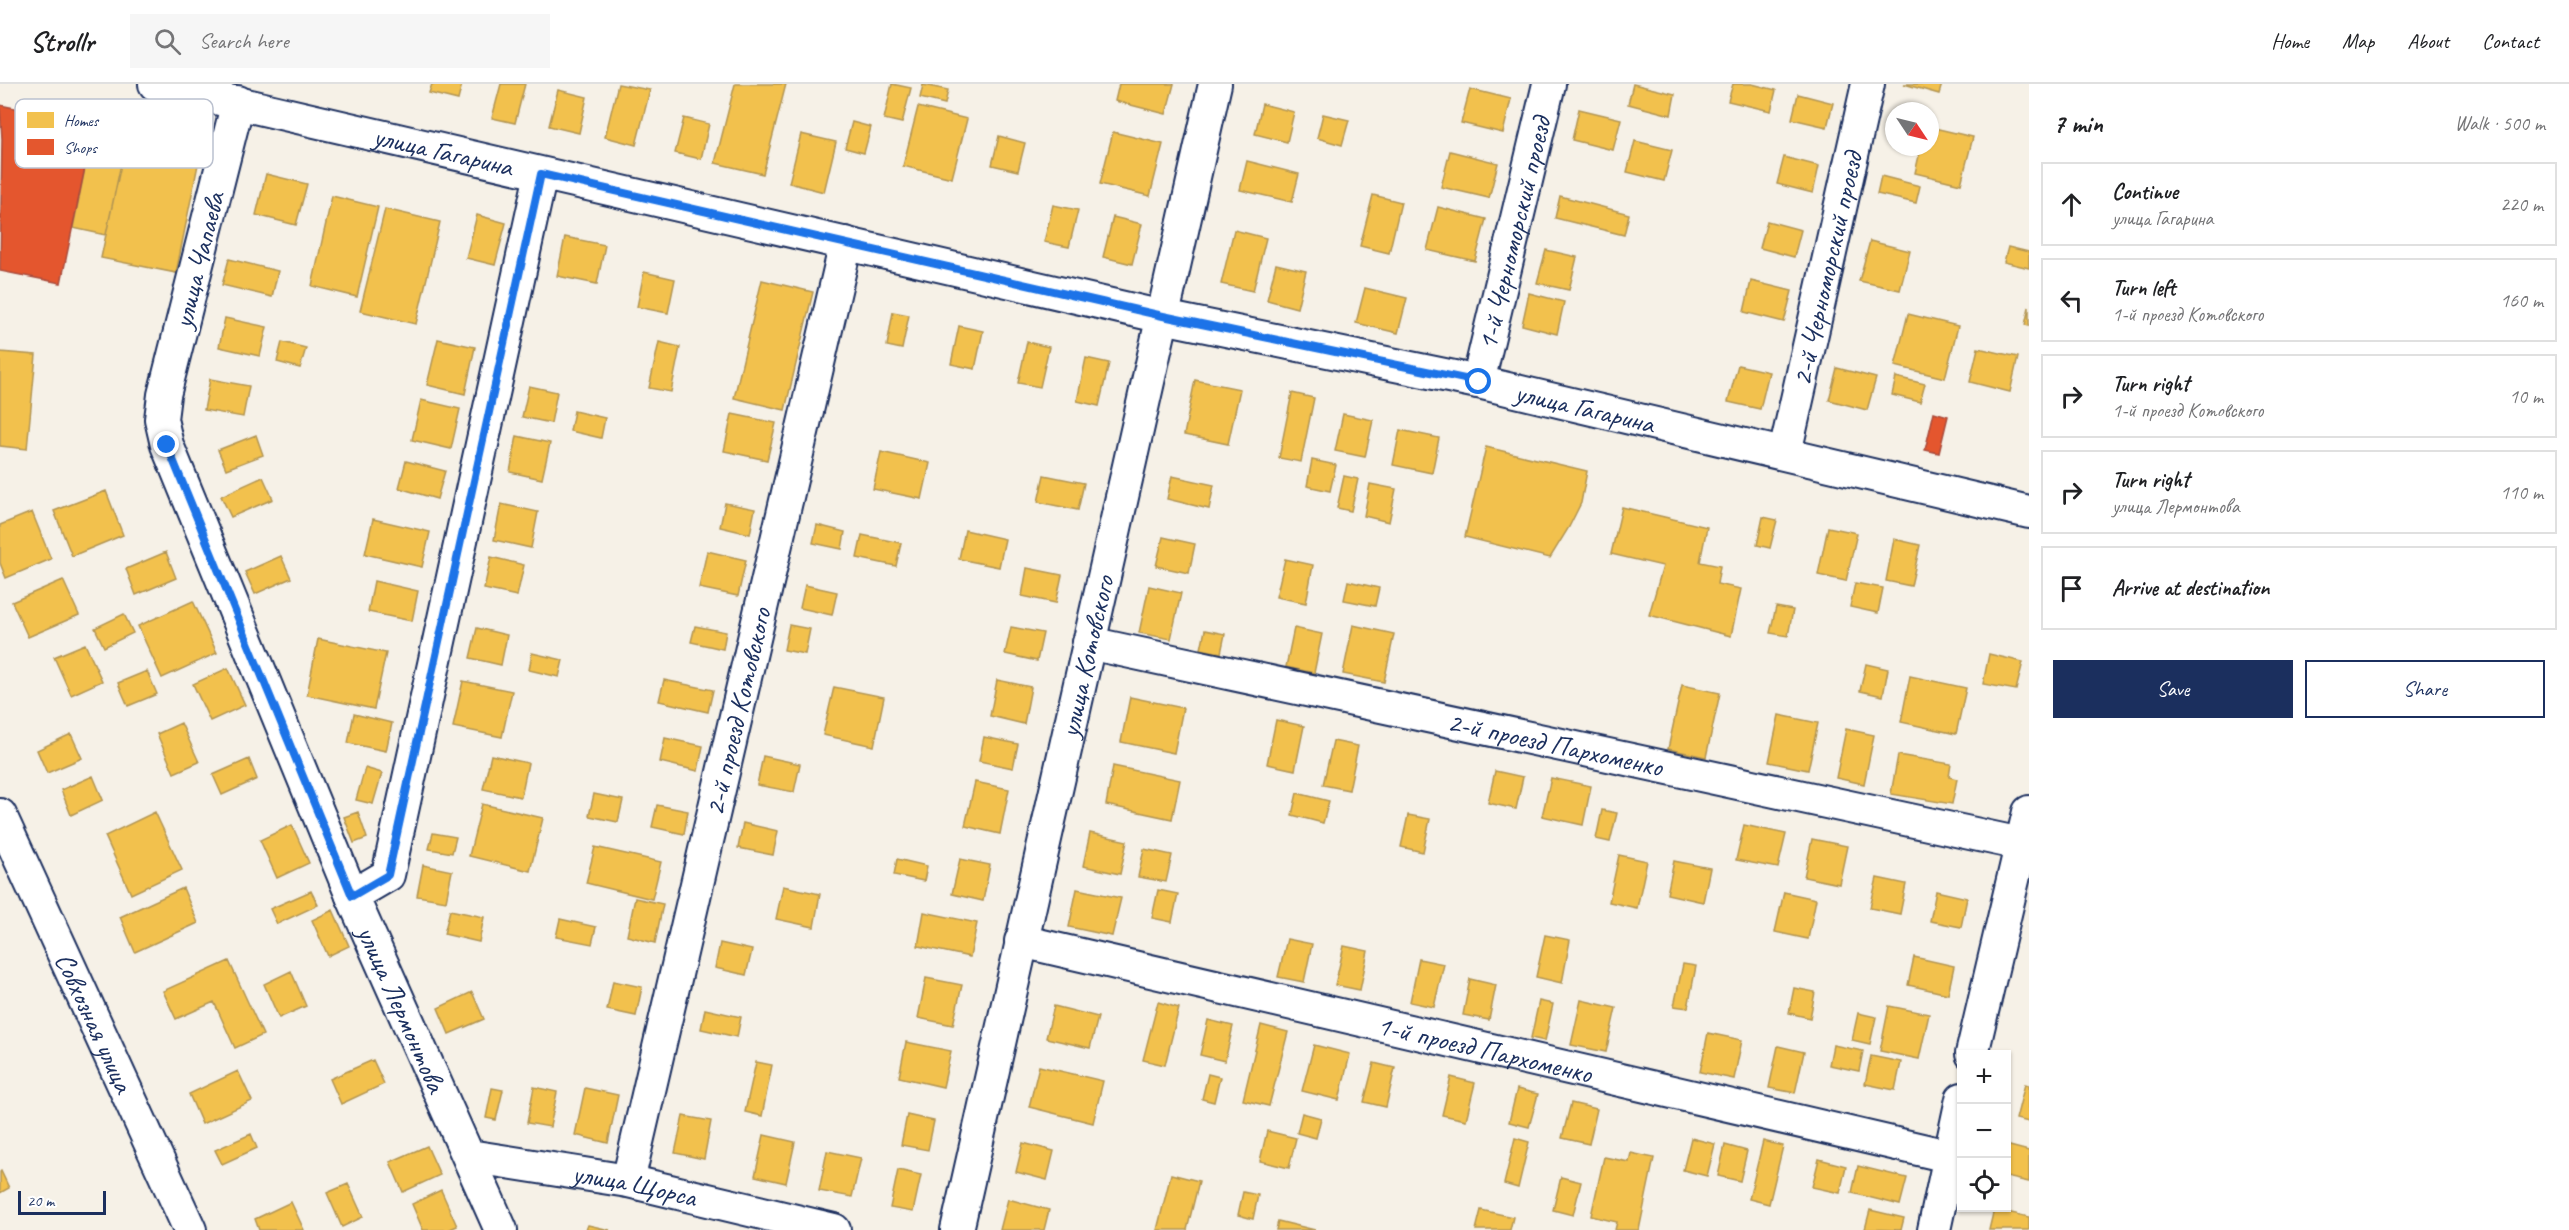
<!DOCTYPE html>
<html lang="en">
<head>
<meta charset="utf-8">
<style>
	body { margin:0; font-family:Caveat,sans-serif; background:#f6f6f6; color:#202124 }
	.controls { position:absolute; right:18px; bottom:18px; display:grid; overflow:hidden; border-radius:0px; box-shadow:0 2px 4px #0004 }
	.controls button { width:54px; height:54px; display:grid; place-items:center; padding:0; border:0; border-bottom:2px solid #e0e0e0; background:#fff; color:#202124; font:30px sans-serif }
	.compass { position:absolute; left:1885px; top:18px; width:54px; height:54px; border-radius:50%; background:#fff; box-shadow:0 2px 4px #0004; rotate:125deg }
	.scale { position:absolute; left:18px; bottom:15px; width:88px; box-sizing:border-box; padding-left:6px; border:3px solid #1b2f5e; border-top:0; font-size:16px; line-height:21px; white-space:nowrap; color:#1b2f5e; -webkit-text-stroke:4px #fff; paint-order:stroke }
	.stop { position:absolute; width:18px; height:18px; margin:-14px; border:4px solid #1a73e8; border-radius:50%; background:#fff }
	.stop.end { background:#1a73e8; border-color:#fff; box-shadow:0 2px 6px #0008 }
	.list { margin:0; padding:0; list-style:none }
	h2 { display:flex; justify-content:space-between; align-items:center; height:78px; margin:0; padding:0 24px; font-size:26px }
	h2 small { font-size:20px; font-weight:400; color:#757577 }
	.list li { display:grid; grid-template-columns:39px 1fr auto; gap:18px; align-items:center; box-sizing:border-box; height:84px; margin:0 12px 12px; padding:0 12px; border:2px solid #e0e0e0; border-radius:0px }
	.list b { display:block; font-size:22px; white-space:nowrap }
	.list p { margin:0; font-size:20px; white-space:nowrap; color:#757577 }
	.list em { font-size:20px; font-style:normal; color:#757577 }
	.actions { display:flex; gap:12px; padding:18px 24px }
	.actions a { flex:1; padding:14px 0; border:2px solid #1b2f5e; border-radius:0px; text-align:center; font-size:21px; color:#1b2f5e }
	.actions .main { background:#1b2f5e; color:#fff }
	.icon { flex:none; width:33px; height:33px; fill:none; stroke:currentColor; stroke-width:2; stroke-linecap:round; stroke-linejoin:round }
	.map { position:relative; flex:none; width:2029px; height:1146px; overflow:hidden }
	header { display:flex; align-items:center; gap:36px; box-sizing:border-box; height:84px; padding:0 30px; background:#fff; border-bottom:2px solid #e0e0e0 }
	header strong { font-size:28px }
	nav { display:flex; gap:33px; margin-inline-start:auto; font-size:21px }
	.search { width:420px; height:54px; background:#f6f6f6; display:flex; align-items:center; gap:15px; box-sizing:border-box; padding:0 21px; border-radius:0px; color:#757577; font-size:22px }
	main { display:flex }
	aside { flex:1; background:#fff }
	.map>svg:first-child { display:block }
</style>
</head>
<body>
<header>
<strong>Strollr</strong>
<div class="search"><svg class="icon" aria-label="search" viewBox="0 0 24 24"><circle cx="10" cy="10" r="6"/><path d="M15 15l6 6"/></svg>Search here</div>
<nav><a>Home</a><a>Map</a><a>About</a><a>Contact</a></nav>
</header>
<main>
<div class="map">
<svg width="2029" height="1146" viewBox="0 0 2029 1146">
	<rect width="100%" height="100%" fill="#f6f1e7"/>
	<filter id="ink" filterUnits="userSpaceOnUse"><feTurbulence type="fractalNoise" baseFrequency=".0167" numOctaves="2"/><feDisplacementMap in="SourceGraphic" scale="12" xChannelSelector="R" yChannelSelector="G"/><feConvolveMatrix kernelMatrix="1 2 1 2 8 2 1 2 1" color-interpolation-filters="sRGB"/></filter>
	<g filter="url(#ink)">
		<!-- homes -->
		<path fill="#f2c14e" stroke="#b29553" stroke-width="1.5" d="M432,0H462L458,16L429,9Z
			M501,0H525L515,39L492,34Z
			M618,0L650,6L636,61L605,53Z
			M735,0H786L763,90L715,79Z
			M892,0L911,4L902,39L884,35Z
			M1119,0H1174L1166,30L1115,17Z
			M1633,0L1675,10L1671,31L1628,20Z
			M1733,0H1752L1776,6L1771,27L1728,17Z
			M1904,0H1942L1939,10Z
			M923,1L948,6L945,20L920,14Z
			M1470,5L1511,15L1503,49L1461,39Z
			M558,6L587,13L579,49L549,42Z
			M1798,10L1833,19L1827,43L1792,35Z
			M1262,20L1294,28L1287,58L1255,50Z
			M918,23L967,35L952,94L903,82Z
			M1579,25L1621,35L1613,66L1572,56Z
			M1323,30L1349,36L1342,61L1317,54Z
			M684,34L709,40L701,75L675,69Z
			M155,36L205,46L176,189L101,174L128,47L152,52Z
			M852,38L871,43L864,69L845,64Z
			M94,40L128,47L106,151L73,144Z
			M1930,43L1973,53L1961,100L1915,89L1921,63H1930Z
			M1113,48L1163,60L1150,112L1100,100Z
			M801,50L836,58L824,108L789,99Z
			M999,52L1025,59L1018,87L992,81Z
			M1635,57L1672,66L1664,97L1627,88Z
			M1450,67L1498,79L1489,114L1441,103Z
			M1784,73L1819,82L1813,109L1777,100Z
			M1247,77L1299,90L1292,118L1240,106Z
			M266,90L307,100L296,141L256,131Z
			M1881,92L1920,102L1916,119L1877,110Z
			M1373,111L1401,118L1389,169L1360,162Z
			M332,112L378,123L357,213L312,202Z
			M1560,112L1629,130L1624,151L1555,134Z
			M1053,121L1078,126L1069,163L1044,158Z
			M1438,123L1486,135L1475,177L1427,166Z
			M385,125L440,138L416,240L360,227Z
			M477,131L506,139L495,181L466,174Z
			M1113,133L1142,140L1132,180L1103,173Z
			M1767,137L1801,146L1794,173L1760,164Z
			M1234,146L1266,154L1253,207L1221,200Z
			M565,153L605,161L597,200L557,192Z
			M1870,157L1910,167L1900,206L1859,197Z
			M2008,163L2029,168V184L2004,178Z
			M1546,166L1577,173L1569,206L1537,199Z
			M229,175L278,187L272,213L222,201Z
			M1276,180L1306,187L1297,224L1267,216Z
			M644,188L675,195L668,229L637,223Z
			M762,196L813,208L785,326L734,314Z
			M1751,197L1792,207L1784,238L1744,228Z
			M1365,204L1407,214L1398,249L1356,239Z
			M1529,209L1564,218L1557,250L1522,241Z
			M2029,223V242L2025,241Z
			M893,228L909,231L902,265L887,262Z
			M1908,230L1958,242L1945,294L1895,282Z
			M225,234L267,243L260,272L219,263Z
			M959,242L983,247L975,285L951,280Z
			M438,255L475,263L465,310L427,301Z
			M282,258L306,264L300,284L277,278Z
			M659,258L680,263L671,308L649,304Z
			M1027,258L1049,263L1040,303L1018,299Z
			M1978,264L2018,273L2010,308L1970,298Z
			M0,268L36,271L27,365L0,362Z
			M1086,274L1109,279L1099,322L1077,317Z
			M1738,281L1769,288L1760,325L1728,318Z
			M1837,284L1876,294L1867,326L1829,316Z
			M1896,293L1925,300L1920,318L1892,311Z
			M210,295L249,302L243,333L204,326Z
			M1195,296L1240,305L1228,360L1184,351Z
			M529,302L557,308L551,339L522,333Z
			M1292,309L1314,314L1301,378L1279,374Z
			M421,316L460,325L451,365L412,356Z
			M574,327L605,334L601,354L570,347Z
			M732,330L776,339L767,376L724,367Z
			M1343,330L1373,336L1365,373L1335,367Z
			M1400,346L1439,354L1432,389L1393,381Z
			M256,351L263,371L226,385L218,366Z
			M517,352L550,359L542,395L510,388Z
			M1486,363L1587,387L1581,419L1569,443L1550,474L1465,453Z
			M881,368L930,379L922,415L873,405Z
			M1312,376L1336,381L1330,407L1307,402Z
			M406,377L445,387L437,415L399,404Z
			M1044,391L1084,399L1078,426L1038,418Z
			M1172,392L1214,401L1209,425L1167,415Z
			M1344,392L1358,395L1351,427L1337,424Z
			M263,393L273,415L231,433L221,412Z
			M1370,400L1396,405L1389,438L1364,432Z
			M106,407L123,451L72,472L54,427Z
			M725,419L755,425L750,450L720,443Z
			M501,420L538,428L531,464L494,456Z
			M1622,423L1707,443L1700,478L1720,482L1717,500L1741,505L1731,552L1649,531L1663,482L1611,470Z
			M32,428L51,475L6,494L0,479V441Z
			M1763,433L1777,436L1770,464L1757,461Z
			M373,435L430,448L422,483L365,470Z
			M817,441L845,448L842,465L813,459Z
			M1828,443L1857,449L1846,497L1818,491Z
			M965,446L1005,455L999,483L959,475Z
			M862,451L901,459L896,482L857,474Z
			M1163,453L1195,460L1189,489L1156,482Z
			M1894,455L1920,461L1911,502L1886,497Z
			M707,467L746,476L738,512L699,504Z
			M166,468L176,494L136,511L126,485Z
			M281,472L291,494L255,510L245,488Z
			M491,473L524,481L517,512L484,505Z
			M1285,475L1313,481L1306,519L1276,513Z
			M1027,484L1062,491L1056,519L1022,512Z
			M63,496L79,531L28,553L12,518Z
			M374,497L418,507L412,537L368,528Z
			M1348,497L1379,504L1375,522L1344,516Z
			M1855,499L1883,504L1878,529L1850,523Z
			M805,501L837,508L832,531L800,524Z
			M1149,502L1181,509L1171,555L1139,549Z
			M193,517L217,569L162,594L138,542Z
			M1776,523L1793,526L1788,552L1770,549Z
			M124,530L133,549L104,563L95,544Z
			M789,541L810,545L805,570L784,566Z
			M1353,541L1394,550L1384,598L1343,590Z
			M695,542L726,548L723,565L691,558Z
			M1011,543L1043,549L1037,577L1005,570Z
			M477,544L507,551L501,581L470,574Z
			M1294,544L1322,550L1314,589L1286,583Z
			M1205,546L1225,550L1221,569L1201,565Z
			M318,555L386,569L374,625L307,611Z
			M85,560L102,597L71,611L54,573Z
			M532,569L563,576L559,593L529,586Z
			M1989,570L2023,578L2016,606L1983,600Z
			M1866,580L1888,585L1883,612L1860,607Z
			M228,584L245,621L210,637L193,600Z
			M147,587L157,610L128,622L118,599Z
			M1910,592L1966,604L1956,650L1901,638Z
			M664,596L713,606L708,628L659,617Z
			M997,596L1031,603L1024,640L990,632Z
			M463,597L512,607L502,653L453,643Z
			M1682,601L1720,609L1706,673L1668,665Z
			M834,603L884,613L874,662L823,651Z
			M1130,613L1183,624L1174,669L1121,658Z
			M354,630L392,639L386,667L348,659Z
			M1779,631L1818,639L1808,686L1769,678Z
			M1276,636L1304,642L1295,686L1267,680Z
			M181,639L199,678L174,689L157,650Z
			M1846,645L1874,651L1864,700L1836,694Z
			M71,650L82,674L47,689L37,666Z
			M984,653L1018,660L1013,684L979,677Z
			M665,654L703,662L698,687L660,678Z
			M1333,657L1358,662L1349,706L1323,701Z
			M491,671L528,679L521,713L483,705Z
			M1898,671L1951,680L1949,693L1957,695L1952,720L1891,710Z
			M763,672L800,680L794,708L757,701Z
			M249,675L257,695L222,711L213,691Z
			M1113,682L1180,696L1172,735L1106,721Z
			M365,684L382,689L373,720L356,716Z
			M1495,687L1523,693L1516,725L1488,719Z
			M93,692L103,716L71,731L61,706Z
			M1551,694L1591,702L1583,741L1542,732Z
			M975,698L1009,705L1000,750L965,742Z
			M1297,709L1329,717L1323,739L1292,731Z
			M594,710L623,716L618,738L589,732Z
			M482,720L543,734L530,787L469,772Z
			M657,721L688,727L684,750L652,743Z
			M1602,726L1617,729L1610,758L1596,755Z
			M155,728L182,786L131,810L105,752Z
			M358,728L367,754L354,759L344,733Z
			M1408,731L1430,735L1423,768L1401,763Z
			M743,739L778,747L773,771L738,764Z
			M292,741L309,779L277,794L260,756Z
			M1744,741L1786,750L1778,784L1736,776Z
			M433,749L456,753L452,769L429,765Z
			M1090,749L1127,757L1120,790L1083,782Z
			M1812,755L1847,762L1839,800L1804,793Z
			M595,763L661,778L652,815L586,799Z
			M1144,765L1172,771L1166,798L1138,793Z
			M1619,771L1647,777L1637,824L1609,818Z
			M897,775L927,782L924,797L894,791Z
			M960,775L990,781L983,817L952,810Z
			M1674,777L1710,784L1703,818L1667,810Z
			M423,781L452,787L446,817L417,812Z
			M1877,794L1906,800L1900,830L1870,824Z
			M783,802L820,810L814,843L776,835Z
			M183,804L198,839L135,868L120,833Z
			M1077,805L1121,814L1112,852L1069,843Z
			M1158,806L1178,810L1172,838L1152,834Z
			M311,807L318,821L277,840L270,825Z
			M1936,807L1967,814L1961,843L1930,837Z
			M1784,808L1816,815L1808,855L1775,848Z
			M635,814L663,820L655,859L627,852Z
			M333,826L349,862L328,872L312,836Z
			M450,826L484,833L479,858L444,850Z
			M924,828L977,839L970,873L918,862Z
			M560,835L596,843L592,860L556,853Z
			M1545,851L1570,856L1562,899L1536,893Z
			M1287,855L1312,860L1304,898L1278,893Z
			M720,859L752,866L746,891L715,884Z
			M1344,862L1368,867L1360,906L1335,901Z
			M1914,873L1954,882L1948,910L1908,901Z
			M1419,875L1444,880L1434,923L1410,918Z
			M229,877L263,951L235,964L214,918L176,935L163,907Z
			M1683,880L1696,882L1688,924L1674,922Z
			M291,887L306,922L279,934L264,900Z
			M926,894L962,901L953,941L918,934Z
			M1470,895L1496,901L1489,936L1463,931Z
			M613,897L642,903L636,932L607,926Z
			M1794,904L1815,908L1810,934L1789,929Z
			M472,908L484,935L449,950L438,924Z
			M1581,916L1616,924L1606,968L1571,961Z
			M1539,917L1553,920L1545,957L1531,954Z
			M1158,918L1179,924L1165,981L1143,976Z
			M1054,922L1098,933L1090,964L1046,954Z
			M1889,922L1929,930L1919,975L1880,967Z
			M705,925L741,933L737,953L701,945Z
			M1858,929L1876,933L1870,960L1852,956Z
			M1208,936L1233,942L1225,977L1200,971Z
			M1261,941L1288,948L1269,1022L1243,1016Z
			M1708,949L1742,956L1734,995L1700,988Z
			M906,958L951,967L943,1003L899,993Z
			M1314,961L1350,970L1339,1016L1302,1007Z
			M1833,961L1863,967L1859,987L1829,981Z
			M1778,962L1804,968L1795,1009L1769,1004Z
			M1871,972L1901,978L1895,1006L1865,1000Z
			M373,976L384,1000L341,1020L330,995Z
			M756,978L772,981L762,1032L745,1028Z
			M1374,979L1395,984L1386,1023L1364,1018Z
			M1039,982L1103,997L1093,1039L1029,1023Z
			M238,987L252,1017L202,1040L189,1010Z
			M1208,990L1220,993L1214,1018L1202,1015Z
			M1451,993L1475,999L1466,1036L1442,1031Z
			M2025,1000L2029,1001V1038L2016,1035Z
			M534,1003L557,1008L550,1043L527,1039Z
			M492,1004L503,1006L496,1036L486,1034Z
			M585,1004L618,1011L608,1059L575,1051Z
			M1517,1005L1538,1010L1529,1043L1509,1038Z
			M1571,1019L1597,1025L1589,1060L1562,1054Z
			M1302,1029L1321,1034L1316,1054L1297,1049Z
			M907,1031L934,1037L928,1066L901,1061Z
			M683,1032L711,1037L704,1075L675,1069Z
			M1267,1047L1296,1054L1289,1084L1260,1077Z
			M251,1050L257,1064L222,1080L215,1066Z
			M764,1051L795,1058L786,1099L755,1092Z
			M1515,1054L1529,1058L1518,1104L1504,1100Z
			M1691,1054L1715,1060L1707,1092L1683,1086Z
			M1763,1057L1783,1062L1769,1120L1749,1115Z
			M1023,1059L1054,1067L1047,1096L1016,1088Z
			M1725,1061L1747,1067L1740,1097L1718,1092Z
			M2006,1061L2029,1067V1098L2006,1093Z
			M427,1062L440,1091L403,1108L390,1078Z
			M827,1067L861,1074L852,1113L819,1107Z
			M1631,1069L1654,1074L1639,1146H1615L1617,1138L1591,1132L1604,1073L1629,1078Z
			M1819,1075L1846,1082L1840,1109L1812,1103Z
			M1858,1082L1907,1094L1900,1121L1852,1109Z
			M898,1086L921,1091L913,1128L890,1124Z
			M1,1087L9,1104L0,1109V1088Z
			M1171,1090L1199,1097L1187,1146H1157Z
			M1561,1093L1581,1098L1573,1131L1553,1126Z
			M348,1100L363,1133L342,1143L327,1109Z
			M441,1106L457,1142L448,1146H423L412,1120Z
			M1243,1108L1258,1111L1253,1135L1238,1131Z
			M1008,1115L1049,1126L1044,1146H1000Z
			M291,1118L304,1146H259L255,1135Z
			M1994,1125L2029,1133V1146H1989Z
			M1481,1126L1513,1133L1510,1146H1476Z
			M1870,1126L1904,1134L1901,1146L1865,1145Z
			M1278,1137L1315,1146H1276Z
			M588,1141L610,1146H586Z"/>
		<!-- shops -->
		<path fill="#e4572e" stroke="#a84b3c" stroke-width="1.5" d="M0,21L94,40L61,199L0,187L2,55Z
			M1934,328L1948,332L1939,369L1925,366Z"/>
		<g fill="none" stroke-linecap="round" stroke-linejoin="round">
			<defs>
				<g id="minor">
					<path id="s1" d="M155,0L1163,233L1478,298L2029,428"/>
					<path id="s2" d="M238,18L164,311L161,335L167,361L352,812L501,1146"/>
					<path id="s3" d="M1478,298L1549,0"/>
					<path id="s4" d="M1785,369L1868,0"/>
					<path id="s5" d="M1089,559L2021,760"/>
					<path id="s6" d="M0,731L190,1146"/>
					<path d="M352,812L388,791L541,90"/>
					<path id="s7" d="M1021,857L1948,1072"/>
					<path d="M1972,970L2029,728"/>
					<path id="s8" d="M469,1072L628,1097L834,1146"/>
					<path id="s9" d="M628,1097L846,159"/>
					<path id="s10" d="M957,1146L1215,0"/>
					<path d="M1934,1146L1962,1015"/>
				</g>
			</defs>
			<!-- minor casing -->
			<use href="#minor" stroke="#1b2f5e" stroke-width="36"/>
			<!-- minor -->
			<use href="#minor" stroke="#fff" stroke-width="32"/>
		</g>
	</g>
	<g fill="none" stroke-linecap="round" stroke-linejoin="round" filter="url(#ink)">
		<!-- route -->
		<path stroke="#1a73e8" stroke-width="8" d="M167,361L352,812L388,791L541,90L1163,232L1479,298"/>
	</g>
	<g text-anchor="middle" stroke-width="6" stroke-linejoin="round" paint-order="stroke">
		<!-- street labels -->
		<g font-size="28" fill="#1b2f5e" stroke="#fff">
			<text dy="10" stroke="none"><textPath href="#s1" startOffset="296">улица Гагарина</textPath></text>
			<text dy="10" stroke="none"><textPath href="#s3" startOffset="153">1-й Черноморский проезд</textPath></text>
			<text transform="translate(198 176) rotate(-76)" y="10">улица Чапаева</text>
			<text dy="10" stroke="none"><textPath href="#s4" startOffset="189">2-й Черноморский проезд</textPath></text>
			<text dy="10" stroke="none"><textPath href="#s1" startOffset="1466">улица Гагарина</textPath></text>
			<text dy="10" stroke="none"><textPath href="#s10" startOffset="588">улица Котовского</textPath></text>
			<text dy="10" stroke="none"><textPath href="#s9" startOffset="482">2-й проезд Котовского</textPath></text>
			<text dy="10" stroke="none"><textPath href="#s5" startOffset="477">2-й проезд Пархоменко</textPath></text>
			<text dy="10" stroke="none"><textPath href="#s2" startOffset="964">улица Лермонтова</textPath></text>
			<text dy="10" stroke="none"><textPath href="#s6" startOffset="228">Совхозная улица</textPath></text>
			<text dy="10" stroke="none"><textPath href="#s7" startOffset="476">1-й проезд Пархоменко</textPath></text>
			<text dy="10" stroke="none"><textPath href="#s8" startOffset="168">улица Щорса</textPath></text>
		</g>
	</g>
	<!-- legend -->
	<rect x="15" y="15" width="198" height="69" rx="9" fill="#fff" stroke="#bbc1cf" stroke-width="1.5"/>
	<rect x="27" y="28" width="27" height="16" fill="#f2c14e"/>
	<rect x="27" y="55" width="27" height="16" fill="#e4572e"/>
	<g font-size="16" fill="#1b2f5e">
		<text x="64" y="42">Homes</text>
		<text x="64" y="69">Shops</text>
	</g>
</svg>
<div class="controls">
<button>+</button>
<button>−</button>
<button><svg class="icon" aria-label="locate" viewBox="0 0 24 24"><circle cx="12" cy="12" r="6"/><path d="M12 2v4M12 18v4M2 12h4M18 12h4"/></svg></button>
</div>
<svg class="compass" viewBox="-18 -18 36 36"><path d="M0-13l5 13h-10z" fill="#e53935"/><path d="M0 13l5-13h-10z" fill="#757577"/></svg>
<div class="scale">20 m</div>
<div class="stop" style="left:1479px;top:298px"></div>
<div class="stop end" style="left:167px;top:361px"></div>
</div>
<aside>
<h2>7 min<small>Walk · 500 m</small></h2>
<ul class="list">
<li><svg class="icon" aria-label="ahead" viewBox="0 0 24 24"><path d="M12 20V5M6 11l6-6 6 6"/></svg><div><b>Continue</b><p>улица Гагарина</p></div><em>220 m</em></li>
<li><svg class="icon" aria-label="left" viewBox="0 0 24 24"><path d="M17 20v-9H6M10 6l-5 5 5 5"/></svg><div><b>Turn left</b><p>1-й проезд Котовского</p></div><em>160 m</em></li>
<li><svg class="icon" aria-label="right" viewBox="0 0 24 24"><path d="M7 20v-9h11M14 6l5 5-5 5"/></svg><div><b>Turn right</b><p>1-й проезд Котовского</p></div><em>10 m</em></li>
<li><svg class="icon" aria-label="right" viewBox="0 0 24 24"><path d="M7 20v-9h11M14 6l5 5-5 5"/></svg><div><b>Turn right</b><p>улица Лермонтова</p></div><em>110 m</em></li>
<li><svg class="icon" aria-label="arrive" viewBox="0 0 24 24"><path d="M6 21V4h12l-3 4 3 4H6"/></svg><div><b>Arrive at destination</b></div></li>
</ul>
<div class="actions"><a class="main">Save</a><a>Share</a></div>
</aside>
</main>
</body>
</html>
